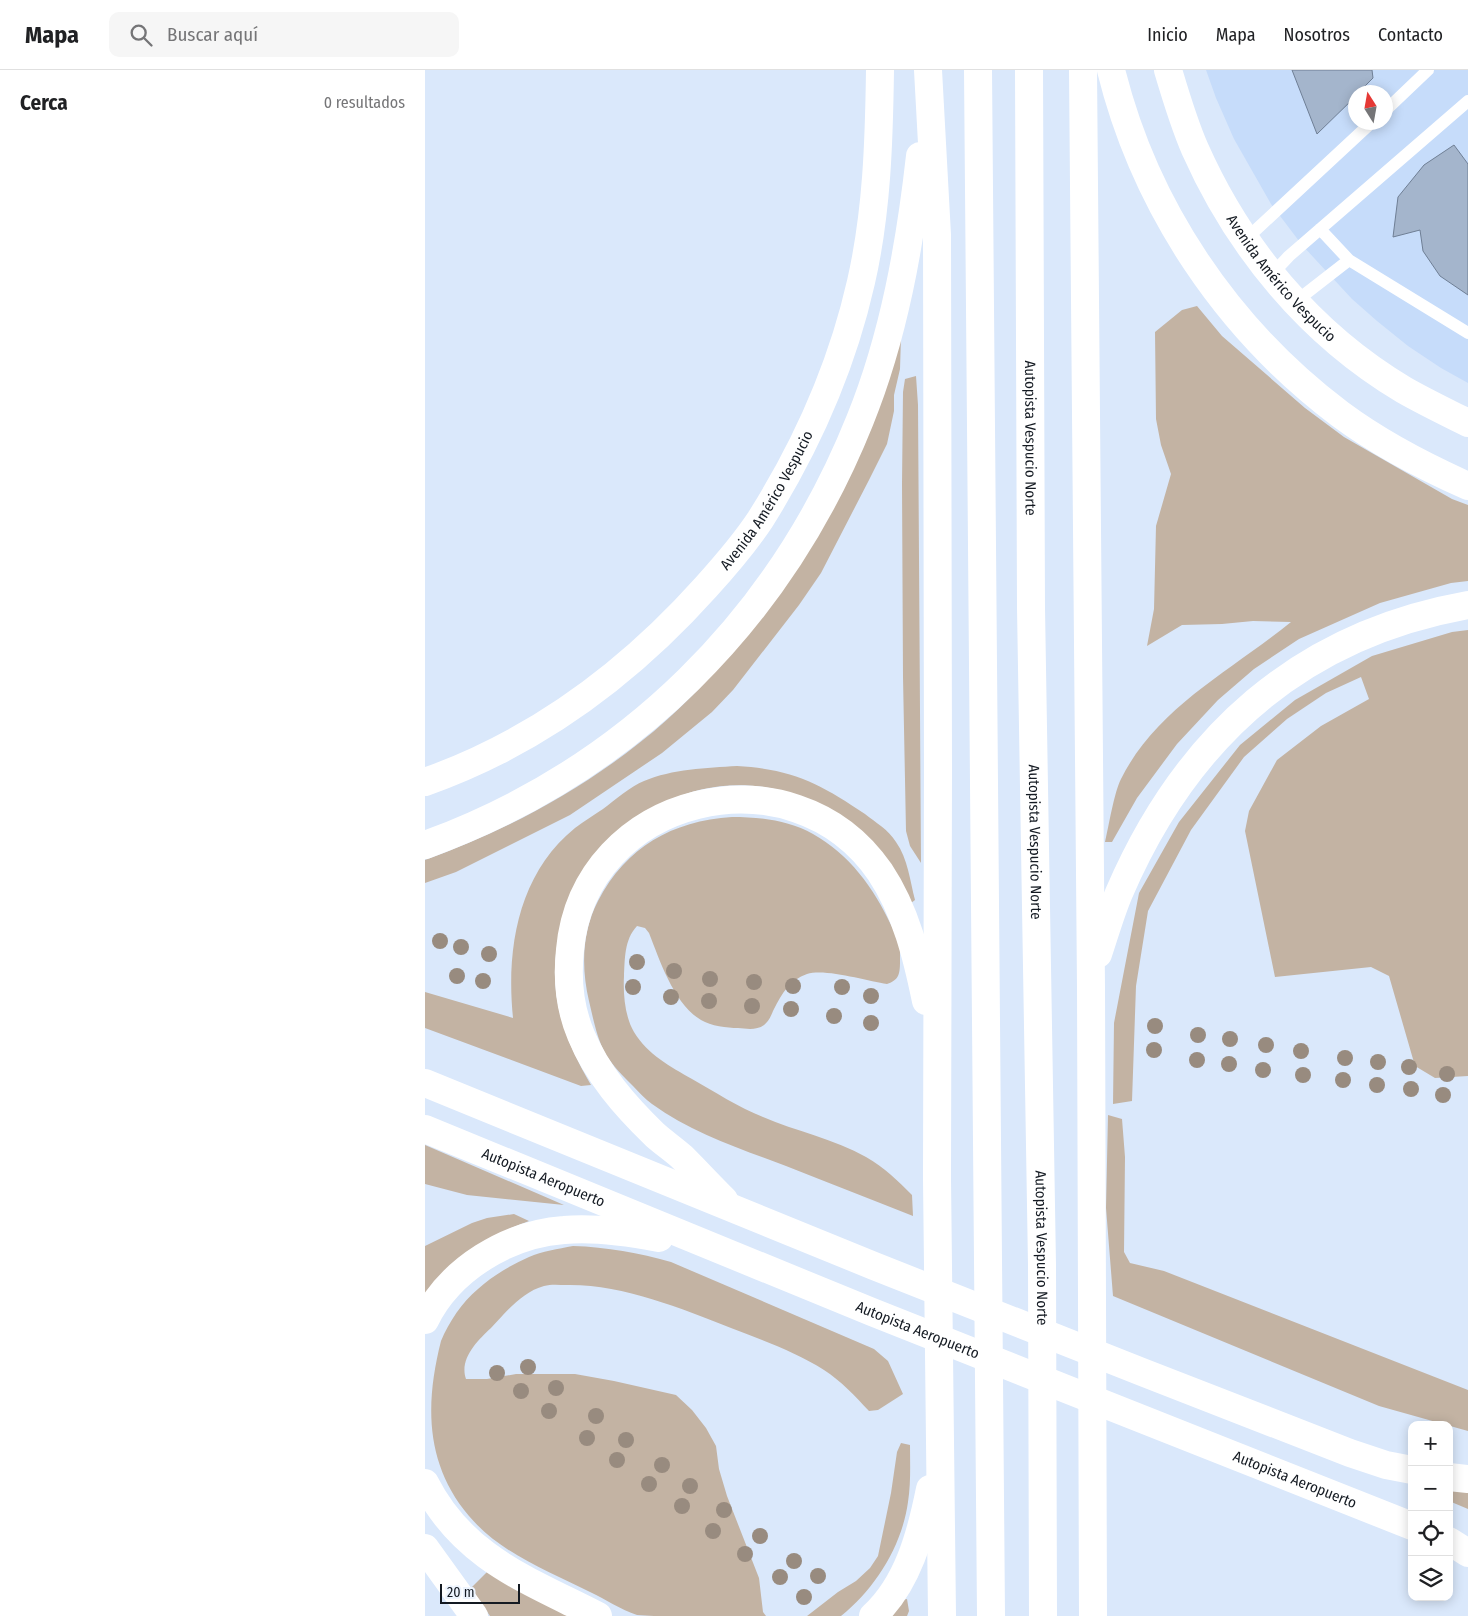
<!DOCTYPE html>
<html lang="es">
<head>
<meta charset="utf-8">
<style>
	body { margin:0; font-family:"Fira Sans Condensed",sans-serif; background:#f6f6f6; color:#202124 }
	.controls { position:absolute; right:15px; bottom:15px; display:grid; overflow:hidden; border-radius:10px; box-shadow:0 2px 12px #0003 }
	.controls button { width:45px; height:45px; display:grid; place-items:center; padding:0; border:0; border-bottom:1px solid #e0e0e0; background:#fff; color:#202124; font:25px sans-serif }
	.compass { position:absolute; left:923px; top:15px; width:45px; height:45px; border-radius:50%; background:#fff; box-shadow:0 2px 12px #0003; rotate:349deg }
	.scale { position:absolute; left:15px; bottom:12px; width:80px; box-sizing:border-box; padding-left:5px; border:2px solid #141a22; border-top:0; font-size:14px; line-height:18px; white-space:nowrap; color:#141a22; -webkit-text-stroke:4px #edf4fe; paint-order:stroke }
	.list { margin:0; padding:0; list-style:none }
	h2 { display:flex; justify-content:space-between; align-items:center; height:65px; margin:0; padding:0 20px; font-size:21px }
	h2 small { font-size:16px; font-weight:400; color:#757577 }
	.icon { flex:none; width:28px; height:28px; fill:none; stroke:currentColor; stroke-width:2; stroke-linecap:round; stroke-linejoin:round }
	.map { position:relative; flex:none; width:1043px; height:1546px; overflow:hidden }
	header { display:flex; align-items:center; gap:30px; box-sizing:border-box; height:70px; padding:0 25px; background:#fff; border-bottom:1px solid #e0e0e0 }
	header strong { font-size:24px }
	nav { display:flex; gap:28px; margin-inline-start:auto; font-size:18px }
	.search { width:350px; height:45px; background:#f6f6f6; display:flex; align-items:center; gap:12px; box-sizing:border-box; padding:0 18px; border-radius:10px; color:#757577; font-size:19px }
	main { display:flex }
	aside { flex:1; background:#fff }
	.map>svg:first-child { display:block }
</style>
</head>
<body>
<header>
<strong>Mapa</strong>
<div class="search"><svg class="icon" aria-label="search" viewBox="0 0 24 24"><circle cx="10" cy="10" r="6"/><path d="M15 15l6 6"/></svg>Buscar aquí</div>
<nav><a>Inicio</a><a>Mapa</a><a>Nosotros</a><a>Contacto</a></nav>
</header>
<main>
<aside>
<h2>Cerca<small>0 resultados</small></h2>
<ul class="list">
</ul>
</aside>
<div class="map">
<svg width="1043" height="1546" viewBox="0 0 1043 1546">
	<rect width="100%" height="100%" fill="#dae8fb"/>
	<!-- built -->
	<path fill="#c6dcfa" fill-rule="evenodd" d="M781,0H1043V313L1016,298L983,276L952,251L927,229L877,175L846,134L809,69L791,28ZM931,22H961V52H931Z"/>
	<!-- green -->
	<path fill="#c3b3a3" d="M772,236L797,266L880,338L919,367L1027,429L1043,435V511L1026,513L955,533L874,569L829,599L793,630L752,674L712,728L687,772H680C684,755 689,723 696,709C732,637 806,601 866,552L828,551L797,554L757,555L722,576L729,539L731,456L746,404L736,375L731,349L730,262L757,240Z
		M476,267L475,299L469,325V341L462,374L444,410L396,503L374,535L308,620L287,642L237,683L145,745L31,802L0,813V790C107,752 216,687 291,600C298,592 304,582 311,573C325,553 338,534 352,514C371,488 396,459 411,431C441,380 460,323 476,267Z
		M491,306L493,335L496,793L485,776L481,761L478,607L477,414L478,322L480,309Z
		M1043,560V1006L1010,1008L990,996L964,906L946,897L850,907L820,761L824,741L852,690L896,656L944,629L936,607L901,623L862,649L819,687L766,760L723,841L711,916L707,1031L688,1034L689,953L714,823L754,752L815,675L870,630L947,586L1027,562Z
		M312,696C367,699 396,714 440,744C451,753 463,759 471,772C483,789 485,811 490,830L486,833C474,812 464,790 447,773C391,718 311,697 239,733C231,737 220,741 213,747C201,757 191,773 181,785C171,796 154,812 147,825C141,835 138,849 135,861C121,919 137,965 166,1015L156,1016L0,958V922L88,948C81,879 93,804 150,758C159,751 169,745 178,739C190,730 206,716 219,711C247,699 282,698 312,696Z
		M307,747C334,747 363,750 388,764C424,784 449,818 466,855C469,861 474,869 475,876C475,881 475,886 475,891C475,904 474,910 462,914C442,911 400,898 382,904C365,910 357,923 349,939C347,943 345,949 342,952C335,961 323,959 313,958C302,958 286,956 276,950C249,934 235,891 224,863L220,858L212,856C199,870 200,889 199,906C198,924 200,947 209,962C222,984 246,997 267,1009C290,1022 313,1037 338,1047C370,1061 410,1069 441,1087C459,1097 473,1111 487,1125L488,1146C446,1129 403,1113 361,1096C316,1079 267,1063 227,1034C220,1029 214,1022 208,1016C198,1006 188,996 181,985C172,969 168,948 164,931C156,897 157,862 173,831C201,777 247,751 307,747Z
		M683,1045L697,1049L700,1087L699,1182L705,1193L739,1201L1043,1320V1361L954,1336L688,1226L681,1138Z
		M0,1075L139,1135L42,1125L0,1114Z
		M89,1144L104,1151L86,1158L0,1237V1176L47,1153L62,1148Z
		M148,1176C182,1177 214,1183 246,1192L449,1279L463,1291L478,1324L453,1340L444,1341C430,1326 416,1311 399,1300C371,1282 337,1270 306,1258C255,1238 197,1214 142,1215C134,1215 126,1214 119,1216C97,1222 81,1242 66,1258C52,1271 34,1289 41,1309H62L91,1304H150L189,1311L251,1325L267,1340L281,1358L291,1376L294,1399L302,1426L334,1508L338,1542L341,1546C309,1546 278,1546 246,1546C236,1546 222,1546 212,1545C196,1540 180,1529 165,1522C123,1501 75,1483 44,1446C0,1394 0,1334 16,1271C24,1252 37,1232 53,1219C67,1206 86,1195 104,1187C117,1181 133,1179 148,1176Z
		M476,1373L485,1375C485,1394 486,1413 483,1432C477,1476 450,1519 416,1546H382L413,1522L431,1511L445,1498L453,1486L466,1423L472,1382Z
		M1024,1418L1043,1419V1439L1024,1431Z
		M62,1502L149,1546H65L46,1518Z
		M482,1529L484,1541L482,1546H461L473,1531Z"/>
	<!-- building -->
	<path fill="#a4b5cc" stroke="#6f7f95" d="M867,0H947L948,8L934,22H931V26L892,64Z
		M1029,75L1043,94V225L1015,206L998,181L995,160L968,167L973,127L999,95Z"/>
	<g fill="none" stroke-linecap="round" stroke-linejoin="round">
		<!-- service -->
		<path stroke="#fff" stroke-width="12" d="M961,40L1003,0
			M895,159L924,190
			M820,170L947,52
			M846,205L864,186L1043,31
			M870,232L924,190L1043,263"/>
		<!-- tertiary -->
		<g stroke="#fff" stroke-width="28">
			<path id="s1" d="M743,0C751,27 759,54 770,79C814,178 885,264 979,320C1000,332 1021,342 1043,353"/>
			<path id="s2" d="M0,712C110,673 204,603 281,517C300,496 319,474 335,450C381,377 417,296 436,212C452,142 454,71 455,0"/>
		</g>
		<!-- motorway -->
		<g stroke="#fff" stroke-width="28">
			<path d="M503,0L512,165L513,699L512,1109L517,1546"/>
			<path d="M553,0L566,1546"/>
			<path id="s3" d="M604,0L606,538L617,1195L618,1546"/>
			<path d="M658,0L666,917L668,1546"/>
			<path d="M686,0C720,137 802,259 915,344C954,373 998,396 1043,416"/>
			<path d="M0,775C203,701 355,550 435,350C469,266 485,175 495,86"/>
			<path d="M673,884C680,863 686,842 694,823C761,667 875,565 1043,535"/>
			<path d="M0,1013L449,1196L717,1302L925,1383L961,1395L987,1400"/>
			<path id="s4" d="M0,1059L447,1242L987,1456"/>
			<path d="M299,1130C285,1116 271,1101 257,1087C248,1079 239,1073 230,1065C200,1036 172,1004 156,965C145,939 142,908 145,880C159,724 368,675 455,802C481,841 492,887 501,931"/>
			<path d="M0,1250C25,1199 83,1164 139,1160C170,1157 203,1162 234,1168"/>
			<path d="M1024,1407L1043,1409"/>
			<path d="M0,1413C38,1488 103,1510 173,1546"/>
			<path d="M1024,1471L1043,1483"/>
			<path d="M0,1478L49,1546"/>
			<path d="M448,1546C483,1514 496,1464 505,1419"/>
		</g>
	</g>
	<!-- trees -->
	<g fill="#988b7f">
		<circle cx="15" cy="871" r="8"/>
		<circle cx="36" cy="877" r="8"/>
		<circle cx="64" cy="884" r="8"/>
		<circle cx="212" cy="892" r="8"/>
		<circle cx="249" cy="901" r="8"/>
		<circle cx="32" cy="906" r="8"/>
		<circle cx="285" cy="909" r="8"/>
		<circle cx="58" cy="911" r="8"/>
		<circle cx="329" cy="912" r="8"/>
		<circle cx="368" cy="916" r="8"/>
		<circle cx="208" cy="917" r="8"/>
		<circle cx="417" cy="917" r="8"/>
		<circle cx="446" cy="926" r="8"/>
		<circle cx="246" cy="927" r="8"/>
		<circle cx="284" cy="931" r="8"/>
		<circle cx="327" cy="936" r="8"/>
		<circle cx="366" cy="939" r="8"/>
		<circle cx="409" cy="946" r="8"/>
		<circle cx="446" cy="953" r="8"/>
		<circle cx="730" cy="956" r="8"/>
		<circle cx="773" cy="965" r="8"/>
		<circle cx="805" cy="969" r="8"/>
		<circle cx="841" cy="975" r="8"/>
		<circle cx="729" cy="980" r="8"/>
		<circle cx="876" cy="981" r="8"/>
		<circle cx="920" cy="988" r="8"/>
		<circle cx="772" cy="990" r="8"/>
		<circle cx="953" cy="992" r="8"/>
		<circle cx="804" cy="994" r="8"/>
		<circle cx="984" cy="997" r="8"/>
		<circle cx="838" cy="1000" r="8"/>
		<circle cx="1022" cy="1004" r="8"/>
		<circle cx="878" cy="1005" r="8"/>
		<circle cx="918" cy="1010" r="8"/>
		<circle cx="952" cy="1015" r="8"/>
		<circle cx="986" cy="1019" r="8"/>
		<circle cx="1018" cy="1025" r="8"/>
		<circle cx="103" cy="1297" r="8"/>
		<circle cx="72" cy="1303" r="8"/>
		<circle cx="131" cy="1318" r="8"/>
		<circle cx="96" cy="1321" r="8"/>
		<circle cx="124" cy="1341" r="8"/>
		<circle cx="171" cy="1346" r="8"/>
		<circle cx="162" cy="1368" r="8"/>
		<circle cx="201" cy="1370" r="8"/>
		<circle cx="192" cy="1390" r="8"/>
		<circle cx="237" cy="1395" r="8"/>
		<circle cx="224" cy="1414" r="8"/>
		<circle cx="265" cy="1416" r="8"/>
		<circle cx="257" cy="1436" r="8"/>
		<circle cx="299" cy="1440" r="8"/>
		<circle cx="288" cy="1461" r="8"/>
		<circle cx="335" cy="1466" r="8"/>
		<circle cx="320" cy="1484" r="8"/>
		<circle cx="369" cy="1491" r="8"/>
		<circle cx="393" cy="1506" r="8"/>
		<circle cx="355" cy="1507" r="8"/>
		<circle cx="379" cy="1527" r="8"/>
	</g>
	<g text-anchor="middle" stroke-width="4" stroke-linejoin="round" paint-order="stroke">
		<!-- street labels -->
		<g font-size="15" fill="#141a22" stroke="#edf4fe">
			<text dy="5" stroke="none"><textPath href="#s1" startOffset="240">Avenida Américo Vespucio</textPath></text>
			<text dy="5" stroke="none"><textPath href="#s3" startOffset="368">Autopista Vespucio Norte</textPath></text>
			<text dy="5" stroke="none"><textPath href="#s2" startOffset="452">Avenida Américo Vespucio</textPath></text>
			<text dy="5" stroke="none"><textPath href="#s3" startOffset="772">Autopista Vespucio Norte</textPath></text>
			<text dy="5" stroke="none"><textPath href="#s4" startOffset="128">Autopista Aeropuerto</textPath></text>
			<text dy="5" stroke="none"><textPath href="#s3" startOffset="1178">Autopista Vespucio Norte</textPath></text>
			<text dy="5" stroke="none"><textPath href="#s4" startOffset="532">Autopista Aeropuerto</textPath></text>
			<text dy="5" stroke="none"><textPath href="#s4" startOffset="938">Autopista Aeropuerto</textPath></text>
		</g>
	</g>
</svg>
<div class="controls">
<button>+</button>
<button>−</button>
<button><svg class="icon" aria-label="locate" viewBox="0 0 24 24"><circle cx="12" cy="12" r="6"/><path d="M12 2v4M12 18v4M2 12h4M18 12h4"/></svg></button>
<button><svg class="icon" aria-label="layers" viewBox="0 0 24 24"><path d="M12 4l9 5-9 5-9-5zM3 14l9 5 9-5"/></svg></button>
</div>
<svg class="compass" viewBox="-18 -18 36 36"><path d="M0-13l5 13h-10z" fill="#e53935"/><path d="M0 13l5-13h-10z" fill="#757577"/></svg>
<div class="scale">20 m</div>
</div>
</main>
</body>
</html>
